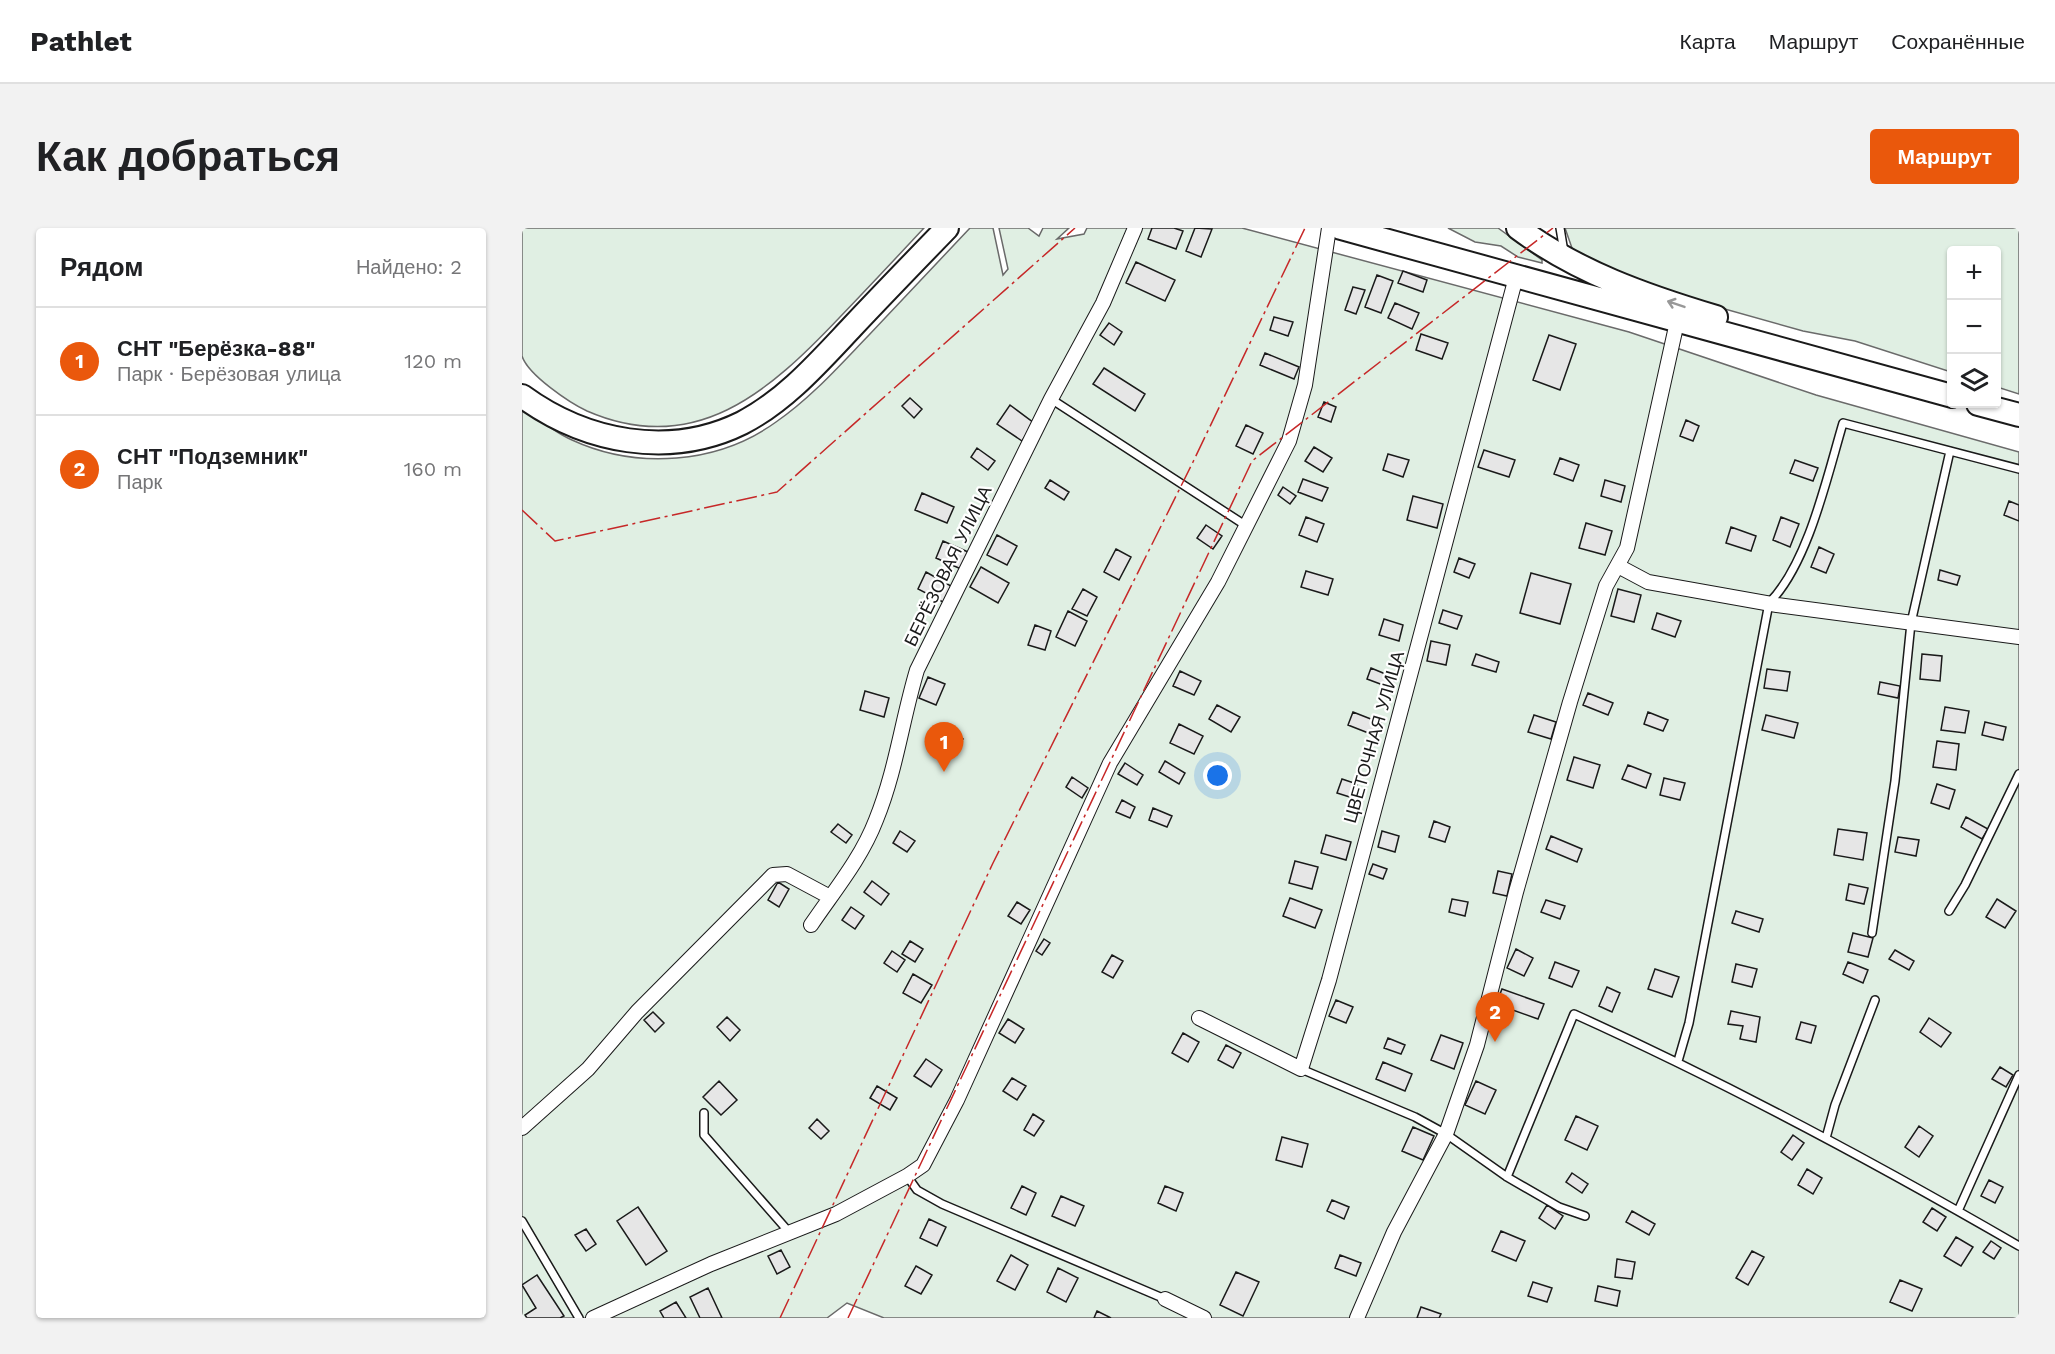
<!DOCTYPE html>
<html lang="ru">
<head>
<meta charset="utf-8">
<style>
	body { margin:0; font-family:"Work Sans",sans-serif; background:#f2f2f2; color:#202124 }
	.controls { position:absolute; right:18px; top:18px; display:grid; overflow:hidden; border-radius:6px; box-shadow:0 2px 4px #0004 }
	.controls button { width:54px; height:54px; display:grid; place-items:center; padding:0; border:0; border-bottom:2px solid #e0e0e0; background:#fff; color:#202124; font:30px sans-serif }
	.you { position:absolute; left:696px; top:548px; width:21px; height:21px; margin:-15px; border:4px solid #fff; border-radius:50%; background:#1a73e8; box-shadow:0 0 0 9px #1a73e833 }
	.badge { display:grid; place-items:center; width:39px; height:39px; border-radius:50%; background:#ea580c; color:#fff; font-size:20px; font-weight:700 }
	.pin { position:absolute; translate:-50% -50px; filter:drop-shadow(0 2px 3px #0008) }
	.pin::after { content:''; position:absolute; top:32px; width:21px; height:18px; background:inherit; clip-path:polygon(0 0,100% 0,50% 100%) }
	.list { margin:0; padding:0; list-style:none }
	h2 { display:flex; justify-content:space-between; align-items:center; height:78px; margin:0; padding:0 24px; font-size:26px }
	h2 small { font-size:20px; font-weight:400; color:#757577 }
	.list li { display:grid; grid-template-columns:39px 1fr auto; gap:18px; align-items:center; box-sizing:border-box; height:108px; padding:0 24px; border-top:2px solid #e0e0e0 }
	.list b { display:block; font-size:22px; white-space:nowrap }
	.list p { margin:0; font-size:20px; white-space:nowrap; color:#757577 }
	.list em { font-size:20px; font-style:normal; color:#757577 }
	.icon { flex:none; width:33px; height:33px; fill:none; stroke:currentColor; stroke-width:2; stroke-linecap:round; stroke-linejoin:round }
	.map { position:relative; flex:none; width:1497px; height:1090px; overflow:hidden; border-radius:6px }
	header { display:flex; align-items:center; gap:36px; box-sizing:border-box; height:84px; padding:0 30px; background:#fff; border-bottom:2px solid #e0e0e0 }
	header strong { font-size:28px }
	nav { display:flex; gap:33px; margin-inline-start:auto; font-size:21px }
	.intro { display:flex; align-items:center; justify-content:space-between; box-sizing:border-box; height:144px; padding:0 36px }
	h1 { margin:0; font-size:42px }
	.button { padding:15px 27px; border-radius:6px; background:#ea580c; color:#fff; font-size:21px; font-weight:700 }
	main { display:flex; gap:36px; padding:0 36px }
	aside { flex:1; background:#fff; border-radius:6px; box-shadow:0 2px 4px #0004 }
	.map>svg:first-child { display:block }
</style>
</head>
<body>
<header>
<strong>Pathlet</strong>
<nav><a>Карта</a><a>Маршрут</a><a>Сохранённые</a></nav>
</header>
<div class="intro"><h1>Как добраться</h1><a class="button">Маршрут</a></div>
<main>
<aside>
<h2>Рядом<small>Найдено: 2</small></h2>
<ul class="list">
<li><span class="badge">1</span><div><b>СНТ &quot;Берёзка-88&quot;</b><p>Парк · Берёзовая улица</p></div><em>120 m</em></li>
<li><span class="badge">2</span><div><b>СНТ &quot;Подземник&quot;</b><p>Парк</p></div><em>160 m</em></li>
</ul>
</aside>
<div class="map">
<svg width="1497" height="1090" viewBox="0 0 1497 1090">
	<rect width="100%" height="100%" fill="#fff"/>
	<!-- green -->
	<path fill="#e0efe3" stroke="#6a6a6a" stroke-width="1.5" d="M0,0H402C374,30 346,60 318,89C247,164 173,230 65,183C48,175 6,147 0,128C0,119 0,105 0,96C0,64 0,32 0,0Z
		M448,0H471L481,47L486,41L477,0H506L517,8L521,0H547L535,11L562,6L565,0H720L1107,104L1294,167L1497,224V1090H362L325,1075L305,1090H0V179C16,191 32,204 50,212C115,242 196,236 254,194C289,170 318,137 347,107C381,71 414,36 448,0Z
		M926,0H976L1020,32V35L996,29L979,18L953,14Z
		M1043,0H1497V166L1475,159L1474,22H1430L1429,144L1333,113L1281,103L1153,67L1082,40L1051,23Z"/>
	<!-- building -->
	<path fill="#e6e6e6" stroke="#1a1a1a" stroke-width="1.5" d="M630,0H652L661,3L654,21L626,11Z
		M673,0L690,1L679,29L664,23Z
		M614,34L653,52L643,73L604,55Z
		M881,43L905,52L901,64L876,55Z
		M855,47L871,53L859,85L843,79Z
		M831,59L843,62L834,86L823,82Z
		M873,75L897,85L890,101L866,90Z
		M752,89L771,94L766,108L748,102Z
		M587,95L600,104L592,117L578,107Z
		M899,106L926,115L920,131L894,122Z
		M1027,107L1054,116L1038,162L1011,152Z
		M743,125L777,139L772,151L738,137Z
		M582,140L623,166L613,183L571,156Z
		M388,170L400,181L392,190L380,178Z
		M802,174L814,179L809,194L796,189Z
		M488,177L512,195L500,213L475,196Z
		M1164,192L1177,198L1171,213L1158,208Z
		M724,197L741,205L731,226L714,218Z
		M792,219L810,230L801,244L783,233Z
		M455,220L473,233L466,242L449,229Z
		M962,222L993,232L987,249L956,239Z
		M866,226L887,232L881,249L861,242Z
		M1038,230L1057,237L1051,253L1032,246Z
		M1273,232L1296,240L1291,253L1268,245Z
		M781,251L806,260L800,273L776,264Z
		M528,252L547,264L542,272L523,260Z
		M1083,252L1103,258L1099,274L1079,268Z
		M761,259L774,268L768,276L756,267Z
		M400,265L432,279L425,295L393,282Z
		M891,268L921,276L915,300L885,292Z
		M1487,273L1497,277V293L1482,287Z
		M784,289L802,296L795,314L777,307Z
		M1259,289L1277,296L1268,319L1251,312Z
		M1064,295L1090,303L1083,327L1057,320Z
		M684,297L700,308L691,321L675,310Z
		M1209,299L1234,308L1229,323L1204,315Z
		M475,307L495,318L485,337L465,327Z
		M421,313L446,324L439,341L414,330Z
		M1297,319L1312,326L1304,345L1289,339Z
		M594,321L609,329L597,352L582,344Z
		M937,330L953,336L947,350L932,344Z
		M459,339L487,355L476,375L448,359Z
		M1418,342L1438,348L1435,357L1416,352Z
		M784,343L811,351L806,367L779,359Z
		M404,344L429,358L421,374L396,361Z
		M1009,345L1049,356L1038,396L998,385Z
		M561,361L575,369L565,388L550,381Z
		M1096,361L1119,367L1112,394L1089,388Z
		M921,382L940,388L935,401L917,395Z
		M546,383L565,393L553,418L534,409Z
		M1135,385L1159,393L1153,409L1130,401Z
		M862,391L881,397L877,413L857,407Z
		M513,397L529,403L523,422L506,417Z
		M909,413L928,417L924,437L905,433Z
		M954,426L977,434L974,444L950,437Z
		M1400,426L1420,428L1418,453L1398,451Z
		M849,440L873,450L869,460L845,451Z
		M1245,441L1268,444L1265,463L1242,460Z
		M658,443L679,453L672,467L651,458Z
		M406,449L423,456L414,477L397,470Z
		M1358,454L1378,458L1376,470L1356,466Z
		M343,463L367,470L362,489L338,482Z
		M1066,465L1091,475L1086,487L1061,477Z
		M695,477L718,489L709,504L687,491Z
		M1423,479L1447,483L1443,505L1419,502Z
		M831,484L859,495L854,508L826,497Z
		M1126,484L1146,492L1141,503L1122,496Z
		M1012,487L1034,494L1029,511L1006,504Z
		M1244,487L1276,495L1272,510L1240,502Z
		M1463,494L1484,499L1481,512L1460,507Z
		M657,496L681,508L672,526L648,515Z
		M429,503L441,511L433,521L422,514Z
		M1415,513L1437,516L1434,542L1411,539Z
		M1052,529L1078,537L1071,560L1045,552Z
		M643,533L663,545L657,556L637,544Z
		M603,535L621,547L615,557L596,546Z
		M1106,537L1129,546L1124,560L1100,551Z
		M550,549L566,560L560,570L544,559Z
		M1142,550L1163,555L1158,572L1138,567Z
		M820,551L835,556L831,570L815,565Z
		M1415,556L1433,562L1427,581L1409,575Z
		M600,572L613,579L608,590L594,584Z
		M631,580L650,588L645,599L627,592Z
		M1444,589L1466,601L1460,611L1439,599Z
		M912,593L928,599L923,614L907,609Z
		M316,596L330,607L324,615L309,604Z
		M1316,601L1345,605L1341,632L1312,627Z
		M378,603L393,613L385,624L371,615Z
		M860,603L877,608L873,624L856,619Z
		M804,607L829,614L824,632L799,625Z
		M1029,608L1060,621L1055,634L1024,621Z
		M1376,609L1397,612L1394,628L1373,624Z
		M773,633L796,639L790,661L767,655Z
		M851,636L865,641L861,651L847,646Z
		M976,643L990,646L985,668L971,665Z
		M350,653L367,666L359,677L342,664Z
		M256,654L267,661L257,679L246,672Z
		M1327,656L1346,660L1342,676L1324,672Z
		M768,670L800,682L793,700L761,688Z
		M930,671L946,674L943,688L927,684Z
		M1475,671L1494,683L1483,700L1464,689Z
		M1024,672L1043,678L1038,691L1019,684Z
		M495,674L508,682L499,696L486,688Z
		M329,679L342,688L333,701L320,692Z
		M1214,683L1241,691L1237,704L1210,695Z
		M1331,705L1351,710L1346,729L1326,724Z
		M522,711L528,715L520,727L514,723Z
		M388,713L401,721L393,734L380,726Z
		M994,721L1011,730L1002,748L985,740Z
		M1373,722L1392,733L1387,742L1367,731Z
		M370,723L383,732L375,744L362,735Z
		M590,727L601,733L591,750L580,744Z
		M1033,734L1057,743L1050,759L1027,750Z
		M1326,734L1346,742L1341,755L1321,746Z
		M1214,736L1235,741L1230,759L1210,754Z
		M1133,741L1157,749L1150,769L1126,761Z
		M391,746L410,757L399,775L381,765Z
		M1085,759L1098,765L1090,784L1077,778Z
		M980,761L1022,776L1016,791L974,776Z
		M814,772L831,779L824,795L807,788Z
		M1209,783L1238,789L1234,814L1218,811L1221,798L1206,796Z
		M131,784L142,795L133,804L122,792Z
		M205,789L218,802L208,813L195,799Z
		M1407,790L1429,805L1419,819L1398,804Z
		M486,791L502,801L493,815L477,805Z
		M1279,794L1294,798L1289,815L1274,811Z
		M661,805L677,814L666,834L650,825Z
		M919,807L941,815L932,841L909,832Z
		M866,810L883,817L879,826L862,820Z
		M704,817L719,825L711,840L696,832Z
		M404,831L420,842L409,859L392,848Z
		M861,834L890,846L883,863L854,851Z
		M1478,839L1491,847L1484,859L1470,851Z
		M490,850L504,858L495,872L481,863Z
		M197,853L215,872L199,887L181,869Z
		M954,853L974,862L963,886L943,877Z
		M355,858L375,870L368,882L348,870Z
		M511,886L522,893L512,908L502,902Z
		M1054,888L1076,898L1065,922L1043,912Z
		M295,891L307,903L299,911L287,900Z
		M1397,898L1411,908L1397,929L1383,919Z
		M891,899L912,908L901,932L880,923Z
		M1271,907L1282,915L1270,932L1259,924Z
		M760,909L786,916L780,939L754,932Z
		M1285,941L1300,950L1291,966L1276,957Z
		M1050,945L1066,956L1060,965L1044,954Z
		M1467,952L1481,959L1473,975L1459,968Z
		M500,958L514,965L504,987L489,980Z
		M643,958L661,965L654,983L636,975Z
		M539,968L562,978L553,998L530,988Z
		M810,972L827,979L822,991L805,983Z
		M1025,977L1041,988L1033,1001L1017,990Z
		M116,979L145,1023L124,1037L95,993Z
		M1410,980L1424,989L1415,1003L1401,994Z
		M1110,983L1133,996L1127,1007L1104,994Z
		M407,991L424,999L415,1018L398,1010Z
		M64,1001L74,1016L64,1023L53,1007Z
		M979,1003L1003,1013L994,1033L970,1023Z
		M1434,1009L1451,1019L1439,1038L1422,1028Z
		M1469,1013L1479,1020L1472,1031L1461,1024Z
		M259,1022L268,1039L255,1046L246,1028Z
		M1230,1023L1242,1029L1226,1057L1214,1050Z
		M489,1027L506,1037L493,1062L475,1053Z
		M818,1027L839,1035L834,1048L813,1040Z
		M1095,1031L1113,1034L1110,1051L1093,1049Z
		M394,1038L410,1047L399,1066L383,1058Z
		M536,1040L556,1050L544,1074L525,1064Z
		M714,1044L737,1054L721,1088L698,1077Z
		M15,1047L42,1088L38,1090H5L3,1087L14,1080L0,1057Z
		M1378,1052L1400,1061L1390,1083L1368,1074Z
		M1011,1054L1030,1060L1025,1074L1006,1068Z
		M1076,1058L1098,1063L1095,1078L1073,1073Z
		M186,1060L200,1090H178L168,1069Z
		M154,1074L164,1090H142L138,1083Z
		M899,1079L919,1086L917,1090H895Z
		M575,1083L589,1090H572Z"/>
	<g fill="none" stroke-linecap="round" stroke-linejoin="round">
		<defs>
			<path id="service" d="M1038,0L1042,24
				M529,171L723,297
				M1427,683L1443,657L1497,546
				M1350,705L1373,553L1389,395L1428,223
				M1156,833L1167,795L1247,375C1286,336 1305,249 1321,195L1497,241
				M779,841L893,889L924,906L985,949L1037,979L1063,988
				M182,885V907L267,1004
				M1304,910L1313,877L1353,772
				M385,948L395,962L420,976L643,1071
				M985,949L1052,786C1205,855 1352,934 1497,1018
				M1436,983L1497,847
				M0,993L57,1090"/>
			<path id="minor" d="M1096,338L1126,354L1255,377L1497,409
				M289,697C312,663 339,631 354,592C374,543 380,492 395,442L529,171L581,75L613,0
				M677,790L779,841L807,752L994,49
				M0,900L66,841L115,784L251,647L265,646L308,669
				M643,1071L682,1090
				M71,1090L189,1036L314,986L385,948L401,937L435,872L588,535L696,354L767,213L783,157L807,0
				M835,1090L872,1004L924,906L955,817L994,664L1048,474L1084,358L1105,320L1155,94"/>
			<path id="primary" d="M819,0L1430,168
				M996,0C1055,44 1124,68 1194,89
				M0,168C63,214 147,231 220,195C263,173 297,134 330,99C361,66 393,33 425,0
				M1456,176L1497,187"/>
		</defs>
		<!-- service casing -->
		<use href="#service" stroke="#1a1a1a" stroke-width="10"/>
		<!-- minor casing -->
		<use href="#minor" stroke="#1a1a1a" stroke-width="16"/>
		<!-- primary casing -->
		<use href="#primary" stroke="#1a1a1a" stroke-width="26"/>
		<!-- service -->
		<use href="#service" stroke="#fff" stroke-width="7"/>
		<!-- minor -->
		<use href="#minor" stroke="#fff" stroke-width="14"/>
		<!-- primary -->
		<use href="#primary" stroke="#fff" stroke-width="22"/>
		<!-- power -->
		<path stroke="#c62828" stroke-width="1.5" stroke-dasharray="21 4.5 3 4.5" stroke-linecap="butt" d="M0,282L33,313L255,264L553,0
			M258,1090L471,635L671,234L783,0
			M326,1090L730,233L1031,0"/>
	</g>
	<!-- one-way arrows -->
	<defs><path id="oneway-shaft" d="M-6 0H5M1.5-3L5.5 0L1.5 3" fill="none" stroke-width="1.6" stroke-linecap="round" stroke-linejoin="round" transform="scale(1.5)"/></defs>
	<use stroke="#989898" href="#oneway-shaft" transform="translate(1154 76) rotate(-161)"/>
	<g text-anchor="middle" stroke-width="4.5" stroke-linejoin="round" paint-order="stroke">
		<!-- street labels -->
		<g font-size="18" fill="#1a1a1a" stroke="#fff">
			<text transform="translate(426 338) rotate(-64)" y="6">БЕРЁЗОВАЯ УЛИЦА</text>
			<text transform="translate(852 509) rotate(-74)" y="6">ЦВЕТОЧНАЯ УЛИЦА</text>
		</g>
	</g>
</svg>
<div class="controls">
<button>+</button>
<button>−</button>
<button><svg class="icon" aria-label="layers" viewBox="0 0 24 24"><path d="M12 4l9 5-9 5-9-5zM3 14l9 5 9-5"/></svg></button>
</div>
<div class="you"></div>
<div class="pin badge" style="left:422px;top:544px">1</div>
<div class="pin badge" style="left:973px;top:814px">2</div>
</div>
</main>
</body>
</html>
